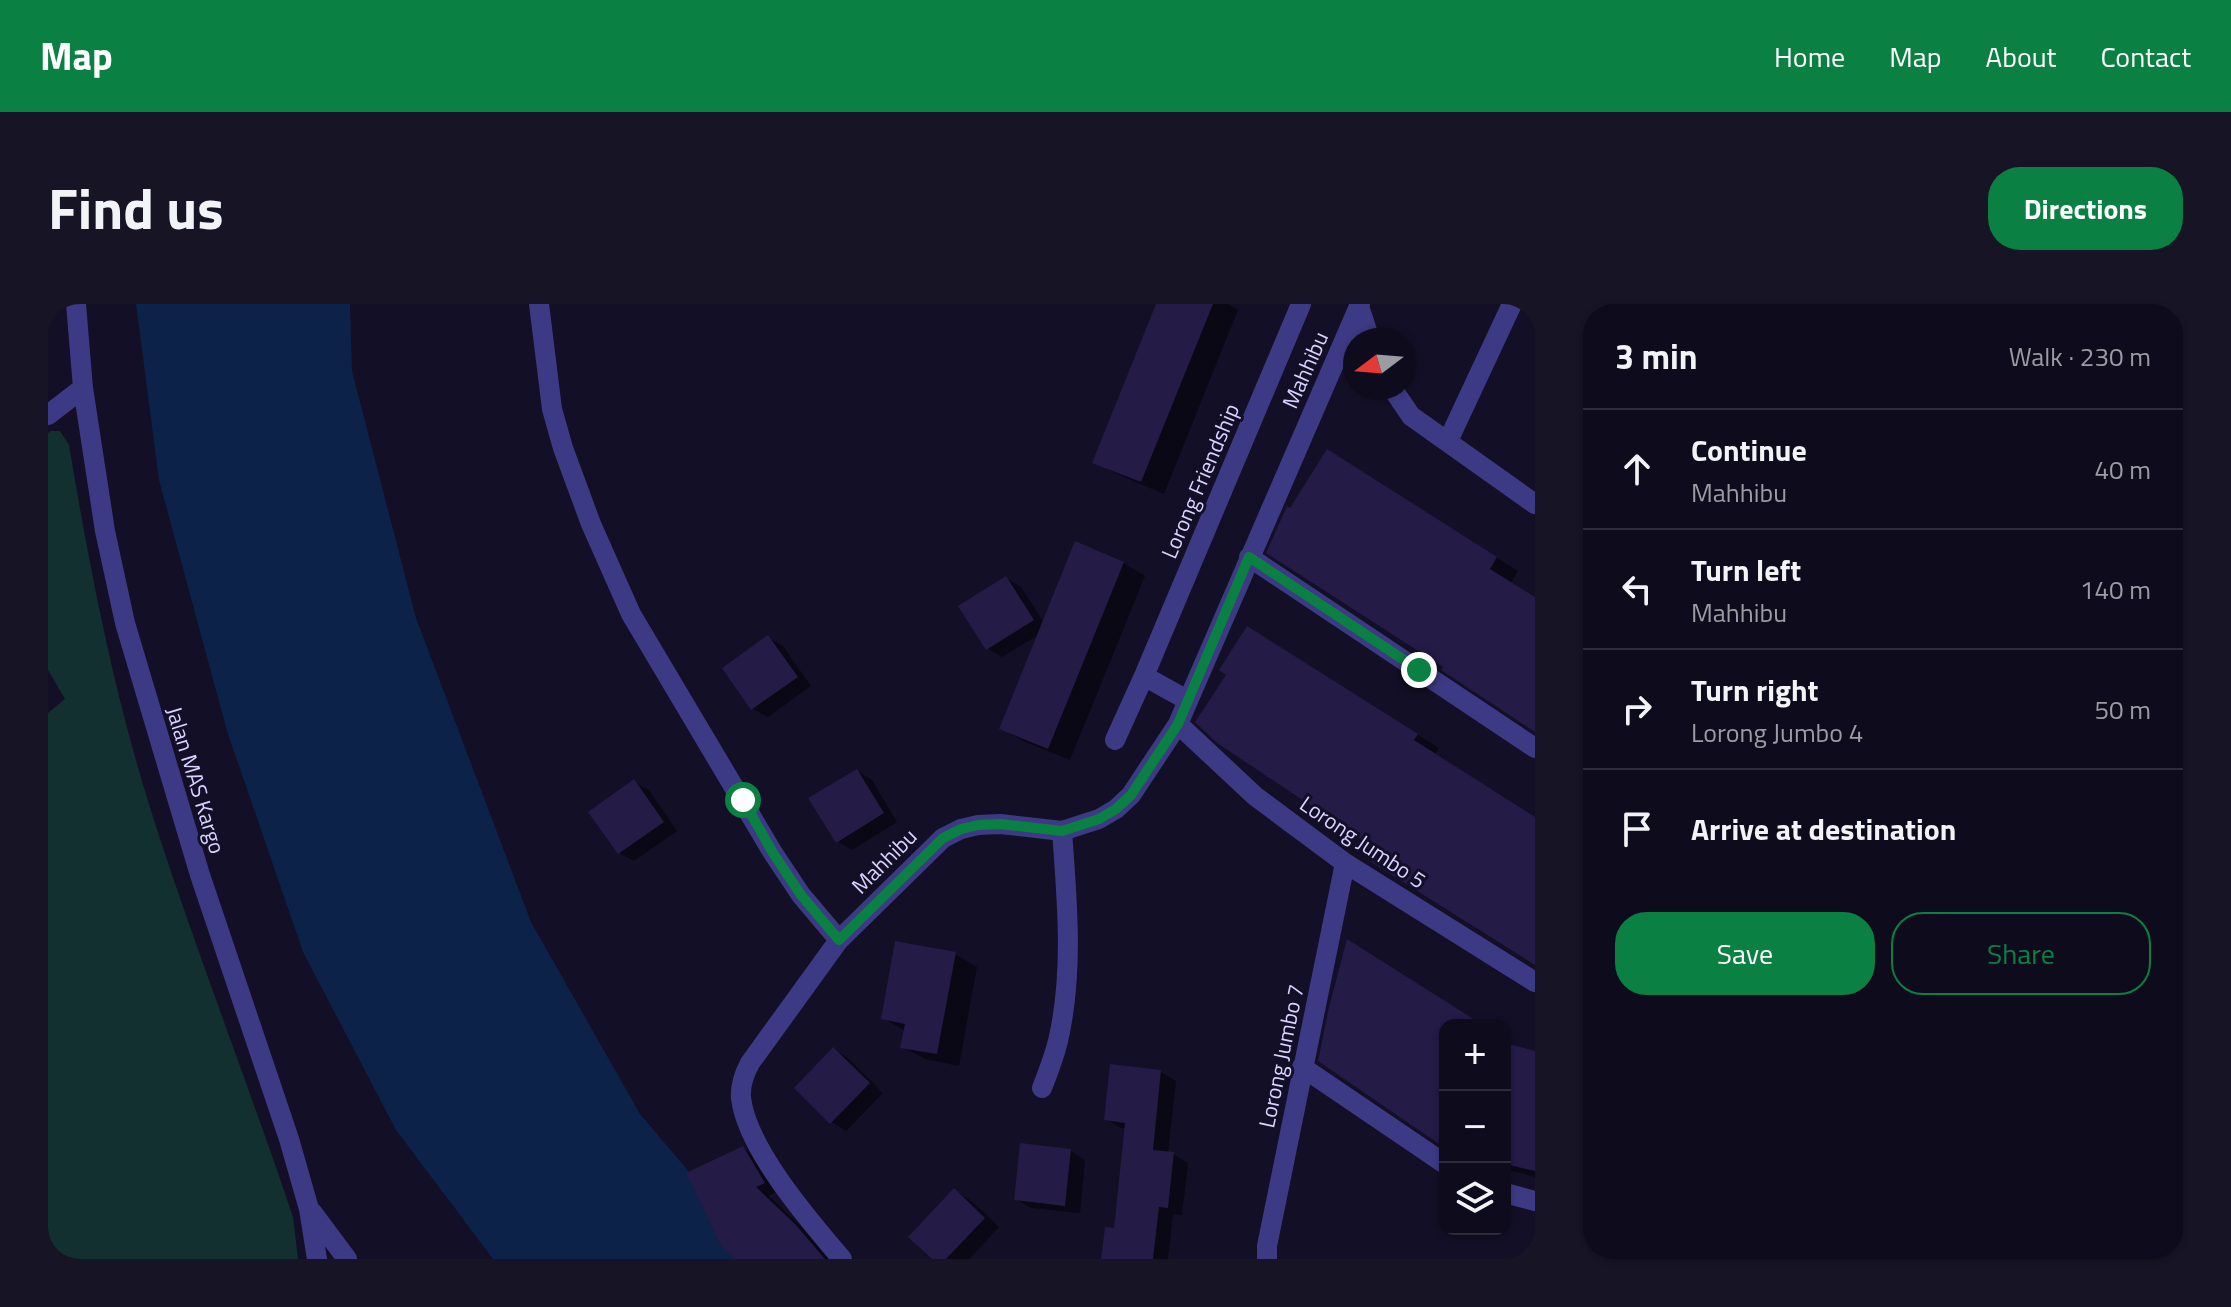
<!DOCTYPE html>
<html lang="en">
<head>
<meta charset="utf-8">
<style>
	body { margin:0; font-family:"Titillium Web",sans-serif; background:#171425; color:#f1f3f6 }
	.controls { position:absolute; right:24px; bottom:24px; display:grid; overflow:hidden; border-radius:16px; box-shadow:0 2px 6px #0004 }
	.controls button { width:72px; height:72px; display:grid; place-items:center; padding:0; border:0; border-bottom:2px solid #2e2b3b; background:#0e0b1c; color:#f1f3f6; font:40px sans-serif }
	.compass { position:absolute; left:1295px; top:24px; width:72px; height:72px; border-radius:50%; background:#0e0b1c; box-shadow:0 2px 6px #0004; rotate:254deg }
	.stop { position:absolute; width:24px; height:24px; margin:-18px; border:6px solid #0b8043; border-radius:50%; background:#fff }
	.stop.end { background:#0b8043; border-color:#fff; box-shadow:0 2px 8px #0008 }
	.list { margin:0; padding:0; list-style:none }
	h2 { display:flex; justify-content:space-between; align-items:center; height:104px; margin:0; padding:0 32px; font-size:34px }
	h2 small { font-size:26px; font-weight:400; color:#9b9ba3 }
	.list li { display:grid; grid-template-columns:52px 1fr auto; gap:24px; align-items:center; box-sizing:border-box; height:120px; padding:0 32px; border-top:2px solid #2e2b3b }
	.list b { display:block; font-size:30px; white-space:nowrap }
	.list p { margin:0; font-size:26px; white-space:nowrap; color:#9b9ba3 }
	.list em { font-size:26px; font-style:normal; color:#9b9ba3 }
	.actions { display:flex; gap:16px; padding:24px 32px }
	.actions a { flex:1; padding:18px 0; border:2px solid #0b8043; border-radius:32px; text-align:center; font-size:28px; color:#0b8043 }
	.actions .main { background:#0b8043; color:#fff }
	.icon { flex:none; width:44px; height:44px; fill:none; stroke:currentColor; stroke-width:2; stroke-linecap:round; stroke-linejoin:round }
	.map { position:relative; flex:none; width:1487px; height:955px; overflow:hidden; border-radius:32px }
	header { display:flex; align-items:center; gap:48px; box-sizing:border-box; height:112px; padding:0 40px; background:#0b8043; color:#fff }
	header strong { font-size:38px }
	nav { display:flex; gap:44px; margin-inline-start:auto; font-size:28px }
	.intro { display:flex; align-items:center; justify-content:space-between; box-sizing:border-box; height:192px; padding:0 48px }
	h1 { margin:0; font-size:56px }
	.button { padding:20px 36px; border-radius:32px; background:#0b8043; color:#fff; font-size:28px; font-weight:700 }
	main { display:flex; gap:48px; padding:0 48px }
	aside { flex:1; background:#0e0b1c; border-radius:32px; box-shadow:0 2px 6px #0004 }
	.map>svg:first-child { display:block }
</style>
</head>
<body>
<header>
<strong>Map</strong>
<nav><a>Home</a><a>Map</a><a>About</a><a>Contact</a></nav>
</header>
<div class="intro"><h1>Find us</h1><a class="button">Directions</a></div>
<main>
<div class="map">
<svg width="1487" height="955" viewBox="0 0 1487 955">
	<rect width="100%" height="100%" fill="#130f26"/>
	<!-- green -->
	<path fill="#12302f" d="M3,127H12L21,141C42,266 66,391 105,513C148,647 200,779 245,913L250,955H0V409L17,395L0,366V129Z"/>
	<!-- water -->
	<path fill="#0c2248" d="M88,0H302L304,67L368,314L483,618L592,810L715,955H445L348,826L255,648L179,427L111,176Z"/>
	<!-- shadow -->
	<path fill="#0007" d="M1111,0H1180L1190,6L1116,190L1069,170L1047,158Z
		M1301,160L1470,267L1463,279L1487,294V425L1397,362L1243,206Z
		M1075,259L1097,272L1022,456L975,437L953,424L992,330L954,353L939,344L958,274L973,283L996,319Z
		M720,334L735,342L763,382L720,413L705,405Z
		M1221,337L1391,444L1387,450L1487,514V659L1333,546Z
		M809,467L824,476L849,518L804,546L789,537Z
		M586,478L601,486L629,527L586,557L571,549Z
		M907,650L929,663L911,762L877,755L854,743L857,727L835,714Z
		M1457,736L1471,745L1487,749V873L1457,865Z
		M785,745L800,754L835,789L798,827L784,818Z
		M1113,768L1128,777L1120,849L1125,850L1140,859L1134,911L1125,910L1120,955H1055L1067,926L1078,824H1073L1058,815Z
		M695,844L710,853L730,887L721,892L762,931L783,955H689Z
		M1023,847L1037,856L1032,909L983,904L968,895Z
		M907,887L921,895L951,923L921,955H887Z"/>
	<!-- building -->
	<path fill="#241b47" d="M1108,0H1165L1093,178L1044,159Z
		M1279,145L1449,253L1442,265L1487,293V428L1393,366L1395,363L1218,249L1239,202L1242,204Z
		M1027,237L1076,258L1000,445L951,425Z
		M958,272L986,316L938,346L910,302Z
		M1199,322L1370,430L1366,436L1487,513V661L1323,558L1331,547L1169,439L1147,418L1178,371L1171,366Z
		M720,331L750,373L703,406L674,364Z
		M809,465L836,509L788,539L760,494Z
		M586,475L616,518L570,550L540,508Z
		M1299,635L1435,721H1397V844L1270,757L1281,703Z
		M847,637L908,648L889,750L852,744L857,720L833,715Z
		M1457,739L1487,747V867L1457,860Z
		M785,743L822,779L782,820L746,784Z
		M1062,760L1113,766L1105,846L1126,848L1120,904L1111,903L1105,955H1053L1057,923L1066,924L1077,819L1056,816Z
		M972,839L1023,845L1017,902L966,896Z
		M695,842L717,879L708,883L747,920L777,955H687L673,942L638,869Z
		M906,884L937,914L898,955H884L860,933Z"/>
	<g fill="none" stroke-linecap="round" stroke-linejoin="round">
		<!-- minor -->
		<path stroke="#3d3a85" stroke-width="20" d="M28,0L35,84L57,227L77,319L152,571L241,835L261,905L269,955
			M491,0L504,105L515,144L543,220L583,310L725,549L753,591L791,636L895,534L913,525L930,521L952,520L1014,527L1051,515L1068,505L1083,491L1130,420L1312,0
			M1311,2L1322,36
			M1344,84L1363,112L1487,200
			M0,111L35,84
			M1400,137L1464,0
			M1201,253L1487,444
			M1096,372L1139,396
			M1130,420L1207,492L1297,559L1487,678
			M1067,436L1096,372L1253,0
			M791,636L702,759C696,770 692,781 693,794C699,845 761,916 794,955
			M1254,763L1397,860
			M994,784C1000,769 1006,753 1010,737C1026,668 1019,596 1014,527
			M1457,889L1487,897
			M264,908L299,955
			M1219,955V942L1297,559"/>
	</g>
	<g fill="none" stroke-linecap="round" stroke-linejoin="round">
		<!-- route -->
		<path stroke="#0b8043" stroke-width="10" d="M695,496L725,549L753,591L791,636L895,534L913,525L930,521L952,520L1014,527L1051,515L1068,505L1083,491L1130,420L1201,253L1371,366"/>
	</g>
	<g text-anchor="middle" stroke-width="6" stroke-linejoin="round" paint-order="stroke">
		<!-- street labels -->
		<g font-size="22" fill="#d9d4ff" stroke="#130f26">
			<text transform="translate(1257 66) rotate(-66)" y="8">Mahhibu</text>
			<text transform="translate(1152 177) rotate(-67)" y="8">Lorong Friendship</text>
			<text transform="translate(148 476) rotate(73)" y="8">Jalan MAS Kargo</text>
			<text transform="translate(1315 538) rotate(34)" y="8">Lorong Jumbo 5</text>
			<text transform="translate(836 557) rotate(-45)" y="8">Mahhibu</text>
			<text transform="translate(1233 752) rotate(-78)" y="8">Lorong Jumbo 7</text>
		</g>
	</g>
</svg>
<div class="controls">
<button>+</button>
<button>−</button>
<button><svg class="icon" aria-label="layers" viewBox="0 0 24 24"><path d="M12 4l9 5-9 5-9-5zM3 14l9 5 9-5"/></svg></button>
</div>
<svg class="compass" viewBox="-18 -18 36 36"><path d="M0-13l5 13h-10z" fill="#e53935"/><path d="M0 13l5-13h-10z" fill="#9b9ba3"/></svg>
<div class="stop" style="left:695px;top:496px"></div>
<div class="stop end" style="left:1371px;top:366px"></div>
</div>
<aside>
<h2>3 min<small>Walk · 230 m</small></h2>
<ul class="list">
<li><svg class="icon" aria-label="ahead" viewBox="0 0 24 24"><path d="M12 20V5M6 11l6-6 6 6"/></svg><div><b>Continue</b><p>Mahhibu</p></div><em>40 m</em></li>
<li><svg class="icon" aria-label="left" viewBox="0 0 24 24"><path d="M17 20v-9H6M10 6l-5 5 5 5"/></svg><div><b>Turn left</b><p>Mahhibu</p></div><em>140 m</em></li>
<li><svg class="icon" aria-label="right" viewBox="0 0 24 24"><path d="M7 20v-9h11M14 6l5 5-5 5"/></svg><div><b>Turn right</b><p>Lorong Jumbo 4</p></div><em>50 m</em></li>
<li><svg class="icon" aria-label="arrive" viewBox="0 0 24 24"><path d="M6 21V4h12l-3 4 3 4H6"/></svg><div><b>Arrive at destination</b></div></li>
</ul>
<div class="actions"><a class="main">Save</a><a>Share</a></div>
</aside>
</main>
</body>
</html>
